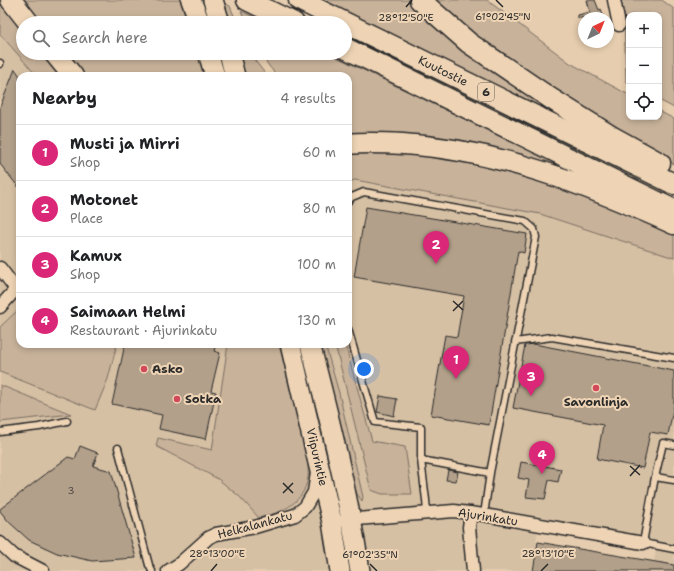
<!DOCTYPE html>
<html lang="en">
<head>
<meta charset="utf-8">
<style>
	body { margin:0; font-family:"Shantell Sans",sans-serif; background:#f6f6f6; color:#202124 }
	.controls { position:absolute; right:12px; top:12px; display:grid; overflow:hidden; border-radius:8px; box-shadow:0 2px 6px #0003 }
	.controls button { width:36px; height:36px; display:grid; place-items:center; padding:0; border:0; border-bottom:1px solid #e0e0e0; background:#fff; color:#202124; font:20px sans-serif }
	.compass { position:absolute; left:578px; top:12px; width:36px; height:36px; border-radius:50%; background:#fff; box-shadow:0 2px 6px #0003; rotate:43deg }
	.you { position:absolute; left:364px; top:369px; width:14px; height:14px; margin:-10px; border:3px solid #fff; border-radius:50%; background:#1a73e8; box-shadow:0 0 0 6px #1a73e833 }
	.badge { display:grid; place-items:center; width:26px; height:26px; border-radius:50%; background:#db2777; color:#fff; font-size:13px; font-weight:700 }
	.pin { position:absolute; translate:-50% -33px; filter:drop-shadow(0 1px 2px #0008) }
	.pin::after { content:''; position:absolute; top:21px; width:14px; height:12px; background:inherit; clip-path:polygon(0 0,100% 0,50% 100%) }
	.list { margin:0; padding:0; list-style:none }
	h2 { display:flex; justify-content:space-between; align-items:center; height:52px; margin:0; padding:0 16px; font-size:17px }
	h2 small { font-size:13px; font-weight:400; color:#757577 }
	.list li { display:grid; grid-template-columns:26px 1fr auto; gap:12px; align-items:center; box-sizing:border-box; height:56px; padding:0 16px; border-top:1px solid #e0e0e0 }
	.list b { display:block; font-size:15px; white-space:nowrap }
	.list p { margin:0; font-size:13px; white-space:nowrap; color:#757577 }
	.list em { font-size:13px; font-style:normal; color:#757577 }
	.icon { flex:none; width:22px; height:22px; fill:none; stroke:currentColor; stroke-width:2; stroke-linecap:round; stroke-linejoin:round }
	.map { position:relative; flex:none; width:674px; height:571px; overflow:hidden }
	.search { position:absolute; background:#fff; box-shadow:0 2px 6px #0003; left:16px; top:16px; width:336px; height:44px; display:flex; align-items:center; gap:10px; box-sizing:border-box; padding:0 14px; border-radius:22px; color:#757577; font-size:15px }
	.panel { position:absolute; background:#fff; box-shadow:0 2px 6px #0003; left:16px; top:72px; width:336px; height:276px; border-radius:12px }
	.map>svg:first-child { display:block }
</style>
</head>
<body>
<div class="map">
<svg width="674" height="571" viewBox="0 0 674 571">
	<rect width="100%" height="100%" fill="#e6cdaf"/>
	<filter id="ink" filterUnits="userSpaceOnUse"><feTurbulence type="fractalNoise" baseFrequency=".025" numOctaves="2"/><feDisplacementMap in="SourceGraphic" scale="8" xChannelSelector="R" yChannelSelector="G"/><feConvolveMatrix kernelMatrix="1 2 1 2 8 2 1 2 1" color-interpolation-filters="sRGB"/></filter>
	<g filter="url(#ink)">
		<!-- built -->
		<path fill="#d6c0a4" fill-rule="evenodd" d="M0,34L37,76H20V344H348V171L355,180L540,214L674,258V571H0ZM539,525L657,543L654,561L536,542Z"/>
		<!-- green -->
		<path fill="#c8b29a" stroke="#7a6e62" d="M18,0H180L188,23H37Z
			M321,0H409L448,37L591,132Z
			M430,0H487L570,63L629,95V117H659V111L674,119V164L582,110L515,67Z
			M620,0H662L674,9V108L659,100V15H629V83L626,81L624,14Z
			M0,1L23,28V53H44L64,76H37L0,34Z
			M222,2L230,6L237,23H228Z
			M241,11L266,23H246Z
			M63,53H198L205,76H83Z
			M237,53H249L267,76H244Z
			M260,53H328L593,181L348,138V76H277L269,66Z
			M365,152H406L460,158L571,190L674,231V258L540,214L355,180L348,182V153Z
			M20,308V344H117L108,379L95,410L0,372V327Z
			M228,344H279L308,463C308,469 309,476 307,482C301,505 280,513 259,518L240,497L218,479L156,446L158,438L212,450Z
			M317,344H325L339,393L363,497L362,501L357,494L351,478Z
			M335,344H345L372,441L405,447L412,494H382L371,490Z
			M0,385L71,414L0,422Z"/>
		<!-- building -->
		<path fill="#b2a08a" stroke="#2b2b2b" d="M587,0H595L599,10L601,9L604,18H578V15L590,12Z
			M15,69L20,76V189L0,164V107Z
			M366,207L527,234L524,253L518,251L489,425L431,415L445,335L457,337L464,296L354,277Z
			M125,344H216L214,351L220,353L211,391L216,392L206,439L159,429L162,415L112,404Z
			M534,344L674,371V405L668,435L650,432L643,468L597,459L603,425L513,408L525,345Z
			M380,396L397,399L394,416L377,412Z
			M80,446L98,453L93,466L111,471L136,558L92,561L57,553L29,540L9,522L0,511V509L68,457L75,459Z
			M521,462L561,469L558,482L549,480L545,499L526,497L529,480L518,478Z
			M448,470L458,472L456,481L446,480Z
			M538,542L674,565V571H533Z"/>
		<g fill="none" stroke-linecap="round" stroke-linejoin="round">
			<defs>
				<path id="service" d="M0,64V63
					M348,201L352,197L364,192L525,221L534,229L536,237L490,473L484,515
					M348,329L375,422L421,427V460
					M515,342L552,337L674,358
					M0,432L39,427L67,421
					M118,448L149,565L152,571
					M655,477L663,443L674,445
					M674,480L655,477L643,543L674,549
					M427,513L426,500L421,460L490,473"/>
				<path id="minor" d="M614,0L619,25
					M0,268L16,289L0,307
					M471,513L469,527L473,571
					M345,520L454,511L484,515L643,543
					M0,543L14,556L43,571
					M168,571L179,564L208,538L216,534L255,527L295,515L305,507L314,492L317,473"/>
				<path id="primary" d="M191,0L200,23
					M213,0L220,23
					M208,53L215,76
					M229,53L235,76
					M290,344L332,522L340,571
					M310,344C330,419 348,494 360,571"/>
				<path id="trunk" d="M11,0L29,23
					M247,0L294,23
					M299,0L674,184
					M420,0L469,43L550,98L611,136L660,163
					M345,48L674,210
					M54,53L73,76
					M348,144C366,142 385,143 403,144C499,150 587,185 674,224"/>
			</defs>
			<!-- service casing -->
			<use href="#service" stroke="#2b2b2b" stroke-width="9"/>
			<!-- minor casing -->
			<use href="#minor" stroke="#2b2b2b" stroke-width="15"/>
			<!-- primary casing -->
			<use href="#primary" stroke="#2b2b2b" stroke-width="22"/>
			<!-- trunk casing -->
			<use href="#trunk" stroke="#2b2b2b" stroke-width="23"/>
			<!-- service -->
			<use href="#service" stroke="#eed4b5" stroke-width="6"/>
			<!-- minor -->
			<use href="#minor" stroke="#eed4b5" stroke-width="12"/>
			<!-- primary -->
			<use href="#primary" stroke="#eed4b5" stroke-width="19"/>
			<!-- trunk -->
			<use href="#trunk" stroke="#eed4b5" stroke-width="20"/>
		</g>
	</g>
	<!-- ticks -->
	<path fill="none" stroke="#2b2b2b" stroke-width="1.5" d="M496,0L503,7M406,7L412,0M453,301L463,310M453,311L463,301M630,466L640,475M630,476L640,465M283,483L293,493M283,493L293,483M370,564L377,571M211,571L217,564M541,571L548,564"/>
	<!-- markers -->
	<g fill="#d1495b" stroke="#eed4b5" stroke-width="1.5">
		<circle cx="144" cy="369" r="4"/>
		<circle cx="596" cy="388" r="4"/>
		<circle cx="177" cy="399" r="4"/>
	</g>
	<g text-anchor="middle" stroke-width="4" stroke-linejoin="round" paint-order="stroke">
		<!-- number labels -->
		<g font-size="10" fill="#4d4843">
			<text x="71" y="494">3</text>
		</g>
		<!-- shield labels -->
		<rect fill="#eed4b5" stroke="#665e54" stroke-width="1" x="478" y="83" width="16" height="18" rx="3"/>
		<g font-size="11" font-weight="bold" fill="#2b2b2b">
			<text x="486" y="96">6</text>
		</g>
		<!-- street labels -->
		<g font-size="12" fill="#2b2b2b" stroke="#eed4b5">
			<text transform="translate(443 71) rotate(26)" y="4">Kuutostie</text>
			<text transform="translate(317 457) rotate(77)" y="4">Viipurintie</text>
			<text transform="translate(488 517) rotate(9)" y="4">Ajurinkatu</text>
			<text transform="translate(255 525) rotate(-15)" y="4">Helkalankatu</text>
		</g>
		<!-- poi labels -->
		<g font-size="12" font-weight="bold" fill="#2b2b2b" stroke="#eed4b5" text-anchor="start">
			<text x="152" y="373">Asko</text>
			<text x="185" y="403">Sotka</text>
			<text x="596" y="406" text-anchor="middle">Savonlinja</text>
		</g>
	</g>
	<g font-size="10" text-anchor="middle" fill="#2b2b2b" stroke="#eed4b5" stroke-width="4" stroke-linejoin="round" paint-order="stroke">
		<text x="503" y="20">61°02'45"N</text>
		<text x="406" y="21">28°12'50"E</text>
		<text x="217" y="557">28°13'00"E</text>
		<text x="548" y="557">28°13'10"E</text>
		<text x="370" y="558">61°02'35"N</text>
	</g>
</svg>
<div class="controls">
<button>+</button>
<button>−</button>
<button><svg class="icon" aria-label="locate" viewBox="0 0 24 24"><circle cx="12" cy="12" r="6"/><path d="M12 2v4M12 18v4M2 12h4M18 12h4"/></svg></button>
</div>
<svg class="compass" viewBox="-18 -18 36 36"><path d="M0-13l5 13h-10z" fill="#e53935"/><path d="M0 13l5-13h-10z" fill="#757577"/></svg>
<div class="you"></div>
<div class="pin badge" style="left:456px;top:379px">1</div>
<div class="pin badge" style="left:436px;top:264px">2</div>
<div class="pin badge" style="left:531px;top:396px">3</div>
<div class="pin badge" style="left:542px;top:474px">4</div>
<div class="search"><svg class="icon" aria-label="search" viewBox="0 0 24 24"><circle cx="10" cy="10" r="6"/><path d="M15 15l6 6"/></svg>Search here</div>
<section class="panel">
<h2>Nearby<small>4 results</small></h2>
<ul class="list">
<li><span class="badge">1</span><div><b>Musti ja Mirri</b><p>Shop</p></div><em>60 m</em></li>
<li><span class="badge">2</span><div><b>Motonet</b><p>Place</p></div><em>80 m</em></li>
<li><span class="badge">3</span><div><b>Kamux</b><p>Shop</p></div><em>100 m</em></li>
<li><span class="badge">4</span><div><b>Saimaan Helmi</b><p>Restaurant · Ajurinkatu</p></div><em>130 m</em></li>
</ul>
</section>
</div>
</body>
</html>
